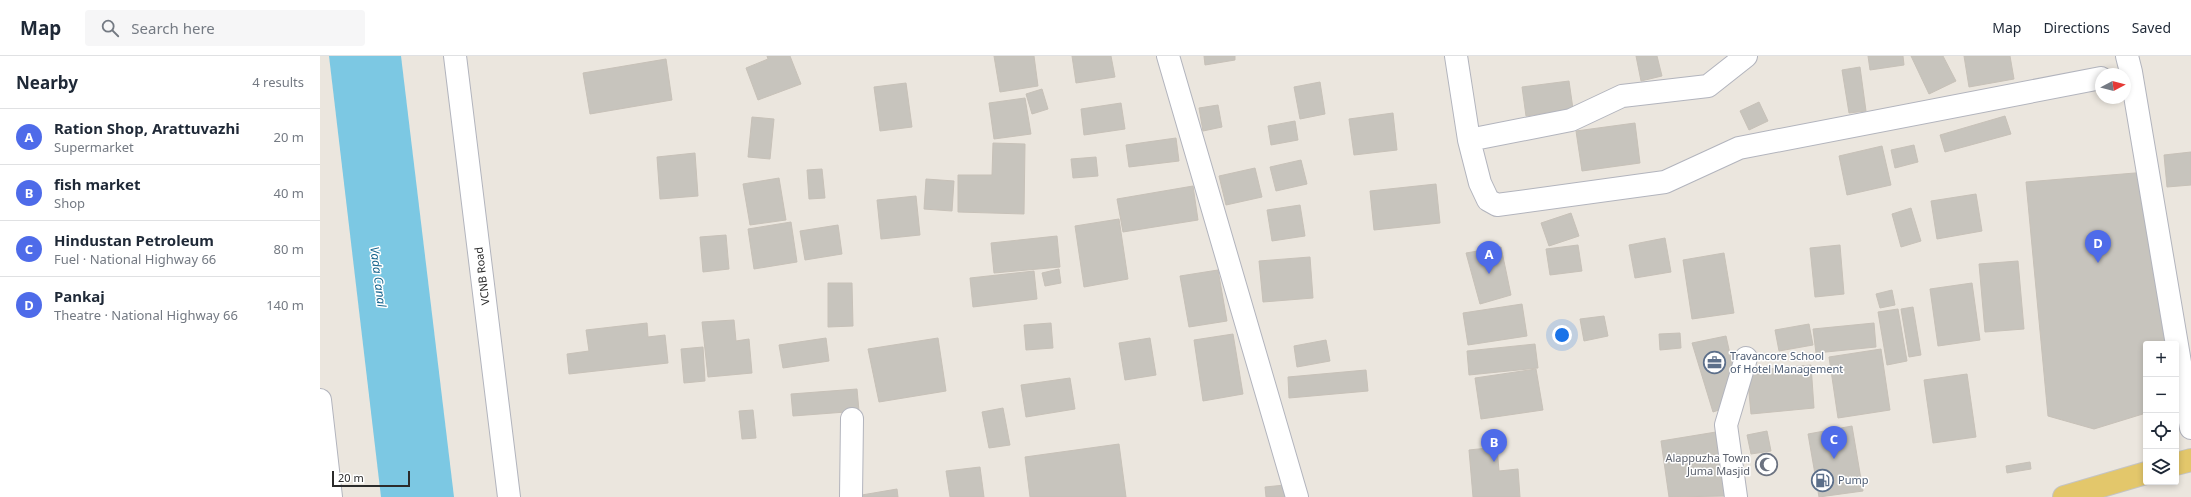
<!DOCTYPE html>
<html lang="en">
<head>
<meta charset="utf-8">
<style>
	body { margin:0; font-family:"Noto Sans",sans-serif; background:#f6f6f7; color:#1f2937 }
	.controls { position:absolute; right:12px; bottom:12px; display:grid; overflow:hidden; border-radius:4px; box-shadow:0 2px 6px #0003 }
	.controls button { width:36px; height:36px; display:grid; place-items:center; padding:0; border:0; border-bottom:1px solid #e0e1e3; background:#fff; color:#1f2937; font:20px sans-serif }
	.compass { position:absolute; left:1775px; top:12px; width:36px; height:36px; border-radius:50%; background:#fff; box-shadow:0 2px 6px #0003; rotate:83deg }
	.scale { position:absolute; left:12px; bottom:10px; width:78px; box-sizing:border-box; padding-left:4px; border:2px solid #2b2b2b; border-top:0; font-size:11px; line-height:14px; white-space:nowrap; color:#2b2b2b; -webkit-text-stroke:3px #fff; paint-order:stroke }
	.you { position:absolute; left:1242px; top:279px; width:14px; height:14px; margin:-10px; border:3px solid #fff; border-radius:50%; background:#1a73e8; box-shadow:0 0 0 6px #1a73e833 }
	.badge { display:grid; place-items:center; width:26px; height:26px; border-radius:50%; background:#4e6be9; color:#fff; font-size:13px; font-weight:700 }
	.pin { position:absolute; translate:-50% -33px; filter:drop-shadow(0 1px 2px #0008) }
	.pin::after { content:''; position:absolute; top:21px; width:14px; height:12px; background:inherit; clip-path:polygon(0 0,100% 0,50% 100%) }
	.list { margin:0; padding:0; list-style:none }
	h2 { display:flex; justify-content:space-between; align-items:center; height:52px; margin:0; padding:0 16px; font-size:17px }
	h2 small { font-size:13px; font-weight:400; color:#747a83 }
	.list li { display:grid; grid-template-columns:26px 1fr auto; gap:12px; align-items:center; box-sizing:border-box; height:56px; padding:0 16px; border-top:1px solid #e0e1e3 }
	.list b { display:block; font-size:15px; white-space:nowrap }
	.list p { margin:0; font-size:13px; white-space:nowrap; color:#747a83 }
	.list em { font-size:13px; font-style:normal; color:#747a83 }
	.icon { flex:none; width:22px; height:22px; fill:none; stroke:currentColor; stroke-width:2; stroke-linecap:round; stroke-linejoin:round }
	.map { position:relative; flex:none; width:1871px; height:441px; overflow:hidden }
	header { display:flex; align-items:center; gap:24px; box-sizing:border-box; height:56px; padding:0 20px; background:#fff; border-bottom:1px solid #e0e1e3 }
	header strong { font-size:19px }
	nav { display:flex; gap:22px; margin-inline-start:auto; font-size:14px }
	.search { width:280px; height:36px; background:#f6f6f7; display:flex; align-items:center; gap:10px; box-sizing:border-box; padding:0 14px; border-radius:4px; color:#747a83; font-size:15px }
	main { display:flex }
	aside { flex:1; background:#fff }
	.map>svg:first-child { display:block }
</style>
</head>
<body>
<header>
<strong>Map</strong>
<div class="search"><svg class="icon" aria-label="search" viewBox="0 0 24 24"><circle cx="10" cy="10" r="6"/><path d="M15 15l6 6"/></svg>Search here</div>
<nav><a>Map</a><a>Directions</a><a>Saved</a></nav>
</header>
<main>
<aside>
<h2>Nearby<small>4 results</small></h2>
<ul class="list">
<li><span class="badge">A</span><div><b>Ration Shop, Arattuvazhi</b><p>Supermarket</p></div><em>20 m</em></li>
<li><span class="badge">B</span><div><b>fish market</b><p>Shop</p></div><em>40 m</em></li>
<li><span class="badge">C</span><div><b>Hindustan Petroleum</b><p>Fuel · National Highway 66</p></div><em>80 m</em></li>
<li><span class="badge">D</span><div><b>Pankaj</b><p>Theatre · National Highway 66</p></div><em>140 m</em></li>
</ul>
</aside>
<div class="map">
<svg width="1871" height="441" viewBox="0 0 1871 441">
	<rect width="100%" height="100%" fill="#ebe6de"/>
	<!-- water -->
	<path fill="#7cc8e3" d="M9,0H81L134,441H61Z"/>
	<!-- building -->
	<path fill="#c7c4bd" stroke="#c7c1b8" d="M447,0H470L481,28L438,44L426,12L448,3Z
		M674,0H714L718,30L680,36Z
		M752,0H791L795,21L756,27Z
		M884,0H915V4L885,9Z
		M1316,0H1337L1342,20L1321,25Z
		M1548,0H1583L1584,9L1550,14Z
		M1591,0H1623L1636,25L1609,38Z
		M1644,0H1690L1694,23L1649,31Z
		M346,3L352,44L270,58L263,17Z
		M1540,11L1546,55L1529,57L1522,14Z
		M1249,25L1253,53L1206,60L1202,31Z
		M1000,26L1005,58L980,63L974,31Z
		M586,27L592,71L560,75L554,31Z
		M722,33L728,53L712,58L706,38Z
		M705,42L711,78L674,83L669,47Z
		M1439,46L1448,65L1429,74L1420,55Z
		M801,47L805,73L764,79L761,53Z
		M898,49L902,71L883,75L879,52Z
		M1073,57L1077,94L1034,99L1029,63Z
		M1685,60L1691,78L1625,96L1620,79Z
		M432,61L454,63L450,103L428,101Z
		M975,65L978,84L951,89L948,70Z
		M1315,67L1320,107L1262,115L1256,75Z
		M856,82L859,105L809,111L806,89Z
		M673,87L705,88L704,158L638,156V119H672Z
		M1594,89L1598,106L1575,112L1571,94Z
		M1562,90L1571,129L1527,139L1519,100Z
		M1871,96V129L1847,131L1844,99Z
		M375,97L378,140L340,143L337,101Z
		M776,101L778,120L753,122L751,103Z
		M981,104L987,128L956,135L950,111Z
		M935,112L942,141L906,149L899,120Z
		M502,113L505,142L489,143L487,114Z
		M1827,116L1856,288H1826V357L1774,373L1728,360L1706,126Z
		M459,122L466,164L430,169L423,128Z
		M606,123L634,125L632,155L604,153Z
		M1116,128L1120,167L1054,174L1050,135Z
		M873,130L878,164L803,176L797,143Z
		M1656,138L1662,175L1617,183L1611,145Z
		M596,140L600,179L561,183L557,144Z
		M980,149L985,180L952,185L947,154Z
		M1591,152L1601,185L1581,191L1572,158Z
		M1251,157L1259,180L1229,190L1221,167Z
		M799,163L808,223L764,231L755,170Z
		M471,166L477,206L434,213L428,173Z
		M518,169L522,198L485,204L480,175Z
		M406,179L409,213L383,216L380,181Z
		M737,180L740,211L674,217L671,187Z
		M1345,182L1351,216L1315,222L1309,189Z
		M1258,189L1262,215L1230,219L1226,193Z
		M1520,189L1524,238L1495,241L1490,192Z
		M1181,191L1191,239L1160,248L1146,197Z
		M1404,197L1414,257L1372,263L1363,204Z
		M990,201L993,242L943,246L939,205Z
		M1698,205L1704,273L1665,276L1659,208Z
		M739,213L741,227L725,230L722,217Z
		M898,214L907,265L869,271L860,220Z
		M714,215L717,243L653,251L650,222Z
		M508,227H532L533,270L508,271Z
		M1652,227L1660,284L1618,290L1610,233Z
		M1572,234L1575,249L1560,252L1556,238Z
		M1202,248L1207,280L1148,289L1143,257Z
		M1593,251L1601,299L1589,301L1581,253Z
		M1578,253L1587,305L1567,309L1558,256Z
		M1284,260L1288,280L1264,285L1260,263Z
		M414,264L416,285L429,283L432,317L388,321L382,266Z
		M327,267L328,281L345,279L348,307L249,318L247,298L269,295L266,274Z
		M731,267L733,292L706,294L704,269Z
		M1554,267L1556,291L1496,297L1493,273Z
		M1489,268L1493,289L1459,295L1455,274Z
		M1360,277L1361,292L1340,294L1339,278Z
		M913,278L923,338L883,345L874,284Z
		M1406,280L1416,325L1406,329L1411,350L1393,356L1372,287Z
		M506,282L509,305L463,312L459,289Z
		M618,282L626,335L559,346L548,293Z
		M830,282L836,319L805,324L799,287Z
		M1006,284L1010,305L977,311L974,290Z
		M1215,288L1218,312L1149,319L1147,295Z
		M383,291L385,325L364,327L361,293Z
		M1561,293L1570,354L1518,362L1509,301Z
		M1491,309L1494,352L1431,358L1427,315Z
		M1216,313L1223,354L1161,363L1155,322Z
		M1046,314L1048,335L969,342L968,321Z
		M1647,318L1656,381L1613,387L1604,324Z
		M750,322L755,353L706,361L701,329Z
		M537,333L539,355L473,360L471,338Z
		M683,352L690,389L669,392L662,356Z
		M433,354L436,382L422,383L419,355Z
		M1532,370L1543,435L1499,441L1488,378Z
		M1447,375L1451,395L1431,398L1427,379Z
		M1396,376L1406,440L1349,441L1341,385Z
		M799,388L806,441H710L705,401Z
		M1177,391L1179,415L1198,413L1200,441H1153L1149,394Z
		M1710,406L1711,413L1687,417L1686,410Z
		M660,411L664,441H630L626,415Z
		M965,429L966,441H946L945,431Z
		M577,433L578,441H536V440Z"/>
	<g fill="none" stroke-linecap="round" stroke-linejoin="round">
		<defs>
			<path id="minor" d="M848,0L977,441
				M1136,0L1149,84L1160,127L1168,144L1177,149L1345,126L1419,92L1781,22
				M1807,0L1811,16L1871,372
				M1149,84L1251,64L1302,40L1388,30L1426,0
				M531,441L532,363
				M1416,441L1406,369L1426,302"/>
			<path id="secondary" d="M135,0L189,441
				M0,344L11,441"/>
			<path id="primary" d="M1856,408L1871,404
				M1744,441L1826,417"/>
		</defs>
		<!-- minor casing -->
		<use href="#minor" stroke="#b2b4bd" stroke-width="24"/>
		<!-- secondary casing -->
		<use href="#secondary" stroke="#b2b4bd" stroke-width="24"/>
		<!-- primary casing -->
		<use href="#primary" stroke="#c4c4c4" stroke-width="24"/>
		<!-- minor -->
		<use href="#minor" stroke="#fff" stroke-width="22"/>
		<!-- secondary -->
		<use href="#secondary" stroke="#fff" stroke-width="22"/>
		<!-- primary -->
		<use href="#primary" stroke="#e3c76b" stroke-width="22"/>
	</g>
	<!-- icons -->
	<defs>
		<symbol id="office-ring" viewBox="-11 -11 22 22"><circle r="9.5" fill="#fff" stroke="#5c6f8a" stroke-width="1.5"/><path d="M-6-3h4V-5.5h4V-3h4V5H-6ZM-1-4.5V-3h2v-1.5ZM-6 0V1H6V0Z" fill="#5c6f8a"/></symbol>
		<symbol id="mosque-ring" viewBox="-11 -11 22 22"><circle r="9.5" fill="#fff" stroke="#6b7280" stroke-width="1.5"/><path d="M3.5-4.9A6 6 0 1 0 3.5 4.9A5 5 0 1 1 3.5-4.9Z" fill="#6b7280"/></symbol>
		<symbol id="fuel-ring" viewBox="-11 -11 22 22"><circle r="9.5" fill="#fff" stroke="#5c6f8a" stroke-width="1.5"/><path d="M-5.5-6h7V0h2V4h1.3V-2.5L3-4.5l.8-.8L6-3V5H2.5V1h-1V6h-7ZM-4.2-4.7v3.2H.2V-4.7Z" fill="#5c6f8a"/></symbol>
	</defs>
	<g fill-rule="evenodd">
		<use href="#office-ring" x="1382" y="294" width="25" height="25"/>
		<use href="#mosque-ring" x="1434" y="396" width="25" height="25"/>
		<use href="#fuel-ring" x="1490" y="412" width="25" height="25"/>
	</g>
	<g text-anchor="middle" stroke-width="3" stroke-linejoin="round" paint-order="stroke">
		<!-- street labels -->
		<g font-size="11" fill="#2b2b2b" stroke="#fff">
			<text transform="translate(162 220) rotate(-97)" y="4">VCNB Road</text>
		</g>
		<!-- service labels -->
		<g font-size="11" fill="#4e5e75" stroke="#fff" text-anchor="start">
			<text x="1410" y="304">Travancore School<tspan x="1410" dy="13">of Hotel Management</tspan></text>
			<text x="1518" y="428">Pump</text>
		</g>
		<!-- worship labels -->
		<g font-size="11" fill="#5b616d" stroke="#fff" text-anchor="end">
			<text x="1430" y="406">Alappuzha Town<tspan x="1430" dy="13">Juma Masjid</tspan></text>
		</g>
		<!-- water labels -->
		<g font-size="12" font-style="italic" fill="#1a678f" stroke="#fff">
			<text transform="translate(58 221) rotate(83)" y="4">Vada Canal</text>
		</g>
	</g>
</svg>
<div class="controls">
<button>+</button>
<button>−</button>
<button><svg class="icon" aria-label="locate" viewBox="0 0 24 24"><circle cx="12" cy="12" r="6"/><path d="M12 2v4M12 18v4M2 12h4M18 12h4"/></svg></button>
<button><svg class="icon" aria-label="layers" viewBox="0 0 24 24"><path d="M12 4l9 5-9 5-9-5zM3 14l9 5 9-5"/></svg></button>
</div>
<svg class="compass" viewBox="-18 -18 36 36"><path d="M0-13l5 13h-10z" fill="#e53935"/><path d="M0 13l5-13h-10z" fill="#747a83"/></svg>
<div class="scale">20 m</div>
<div class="you"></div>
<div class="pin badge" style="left:1169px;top:218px">A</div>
<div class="pin badge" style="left:1174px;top:406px">B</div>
<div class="pin badge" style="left:1514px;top:403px">C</div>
<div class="pin badge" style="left:1778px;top:207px">D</div>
</div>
</main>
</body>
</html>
